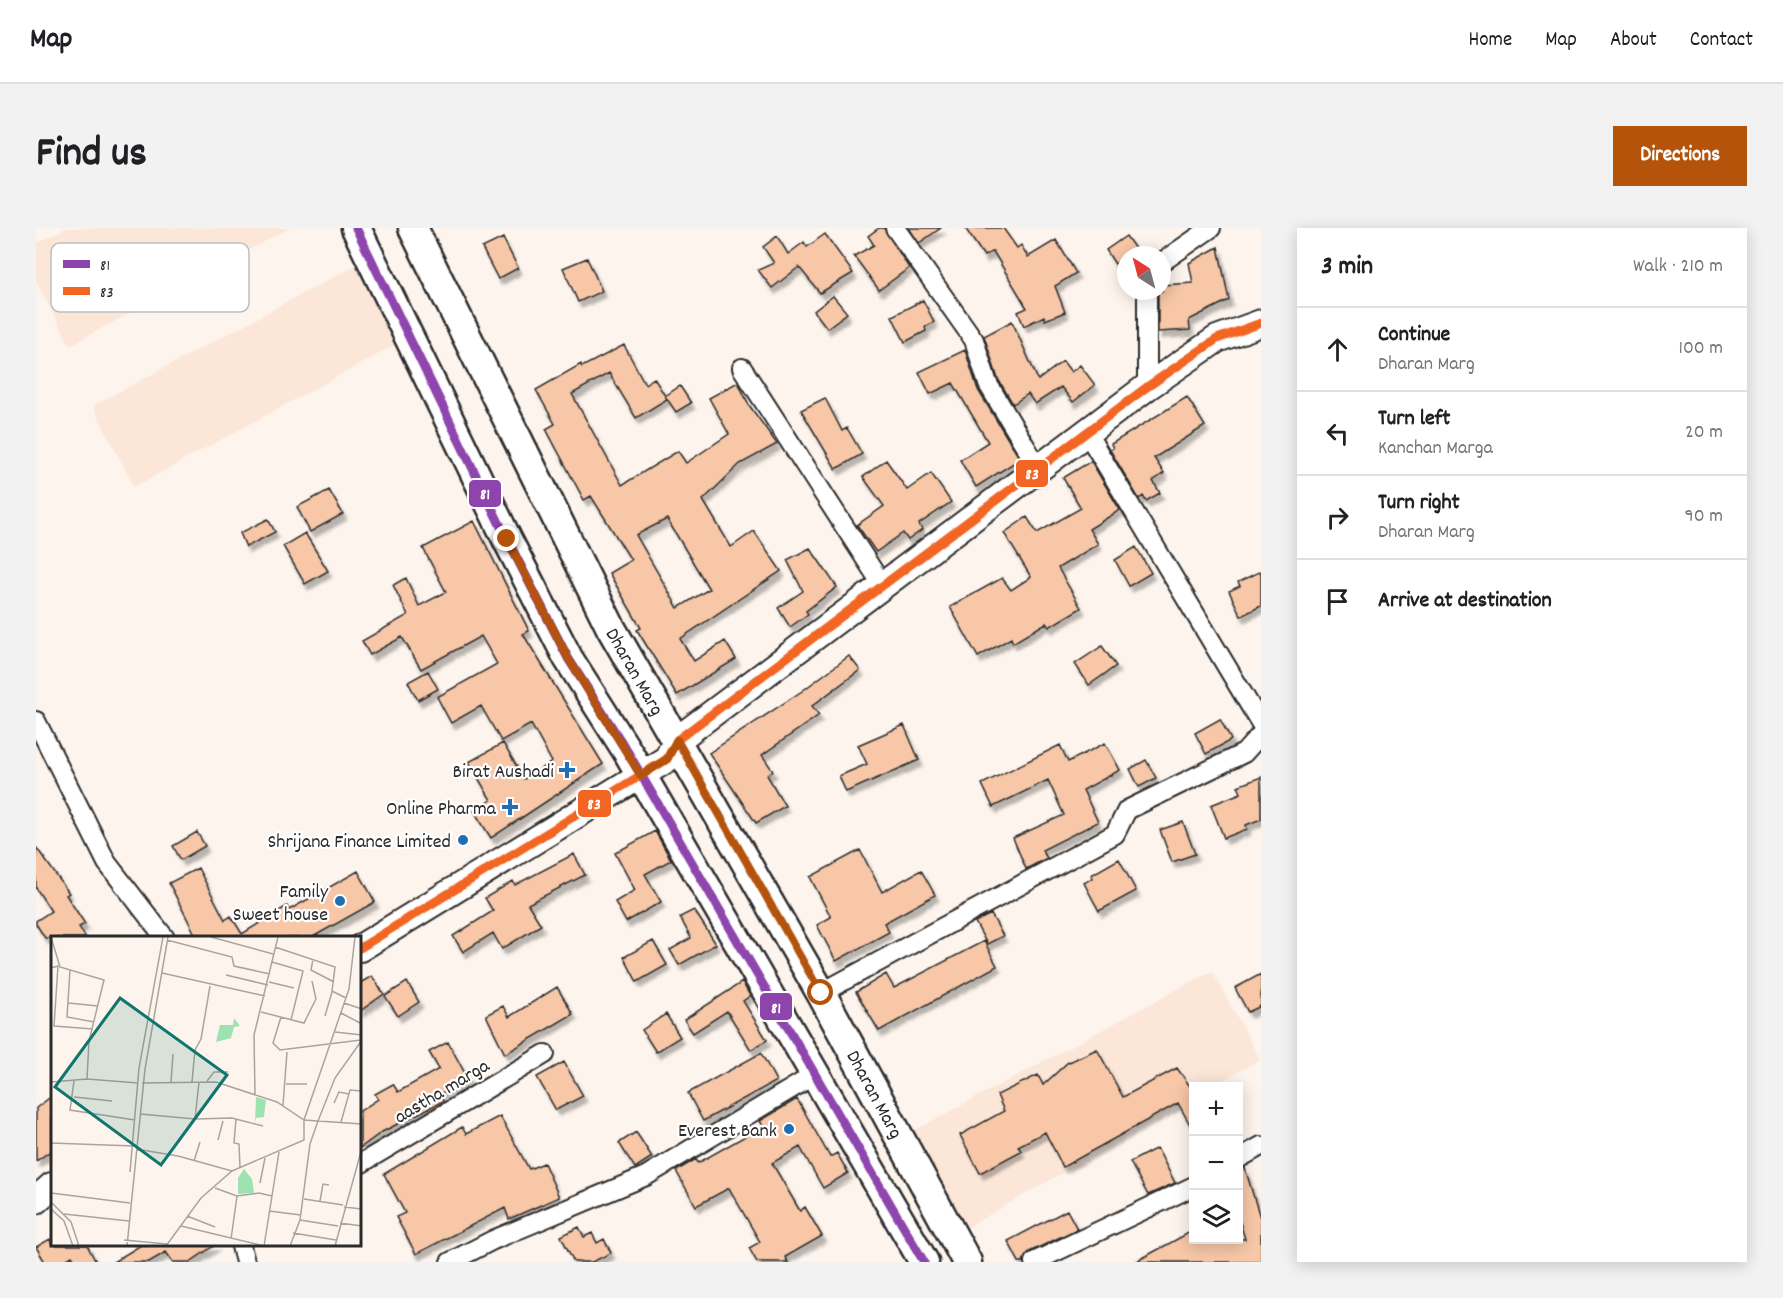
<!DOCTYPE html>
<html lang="en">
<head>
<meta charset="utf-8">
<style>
	body { margin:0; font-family:Dekko,sans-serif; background:#f2f2f2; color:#202124 }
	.controls { position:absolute; right:18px; bottom:18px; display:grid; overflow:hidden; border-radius:0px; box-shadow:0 3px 15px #0003 }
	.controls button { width:54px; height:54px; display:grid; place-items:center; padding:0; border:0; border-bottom:2px solid #e0e0e0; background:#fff; color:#202124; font:30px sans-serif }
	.compass { position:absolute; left:1081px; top:18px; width:54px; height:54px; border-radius:50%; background:#fff; box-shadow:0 3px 15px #0003; rotate:324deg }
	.stop { position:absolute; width:18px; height:18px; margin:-14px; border:4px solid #b45309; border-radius:50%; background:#fff }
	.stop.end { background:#b45309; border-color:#fff; box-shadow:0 2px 6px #0008 }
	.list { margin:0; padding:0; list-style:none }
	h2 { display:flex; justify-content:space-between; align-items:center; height:78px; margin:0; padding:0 24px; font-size:26px }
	h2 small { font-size:20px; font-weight:400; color:#757577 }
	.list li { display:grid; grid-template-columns:39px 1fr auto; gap:18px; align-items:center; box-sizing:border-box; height:84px; padding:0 24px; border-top:2px solid #e0e0e0 }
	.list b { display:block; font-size:22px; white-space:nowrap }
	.list p { margin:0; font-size:20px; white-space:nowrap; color:#757577 }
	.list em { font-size:20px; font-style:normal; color:#757577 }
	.icon { flex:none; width:33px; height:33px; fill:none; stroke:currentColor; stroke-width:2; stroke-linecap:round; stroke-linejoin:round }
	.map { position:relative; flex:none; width:1225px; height:1034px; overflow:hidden; border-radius:0px }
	header { display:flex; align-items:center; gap:36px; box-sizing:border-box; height:84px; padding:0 30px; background:#fff; border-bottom:2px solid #e0e0e0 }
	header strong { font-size:28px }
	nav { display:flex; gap:33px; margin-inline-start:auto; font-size:21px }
	.intro { display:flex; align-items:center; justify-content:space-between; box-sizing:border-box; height:144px; padding:0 36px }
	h1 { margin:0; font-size:42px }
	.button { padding:15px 27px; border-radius:0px; background:#b45309; color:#fff; font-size:21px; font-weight:700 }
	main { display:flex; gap:36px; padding:0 36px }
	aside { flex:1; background:#fff; border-radius:0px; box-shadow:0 3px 15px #0003 }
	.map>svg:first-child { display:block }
</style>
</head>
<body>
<header>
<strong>Map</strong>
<nav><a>Home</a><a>Map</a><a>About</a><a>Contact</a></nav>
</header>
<div class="intro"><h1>Find us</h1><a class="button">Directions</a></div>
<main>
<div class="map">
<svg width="1225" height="1034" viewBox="0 0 1225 1034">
	<defs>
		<filter id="shadow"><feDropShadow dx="3.5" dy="6" stdDeviation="1.5" flood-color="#0004"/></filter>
	</defs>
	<rect width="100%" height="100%" fill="#fdf4ed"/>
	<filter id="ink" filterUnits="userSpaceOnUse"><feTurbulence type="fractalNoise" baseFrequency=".0167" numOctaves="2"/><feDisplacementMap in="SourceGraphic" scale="12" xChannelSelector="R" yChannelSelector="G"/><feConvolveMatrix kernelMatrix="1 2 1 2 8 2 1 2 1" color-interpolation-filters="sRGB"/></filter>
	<g filter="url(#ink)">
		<!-- built -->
		<path fill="#fbe6d8" d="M30,0H254L34,117L0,53V16Z
			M324,35L383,104L98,259L57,178Z
			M1176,743L1224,831L1177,858H1158L1157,870L925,1003L874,905Z"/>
		<!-- building -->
		<path fill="#f7c7a7" stroke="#2b2b2b" stroke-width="1.5" fill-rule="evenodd" filter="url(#shadow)" d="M843,0H848L873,40L843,62L818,28L838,17L832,8Z
			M873,0H905L883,15Z
			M929,0H967L981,20L985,17L992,29L1020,12L1040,45L1019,58L1029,84L1009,92L1008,88L988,98L982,84L991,80L957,23L948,28Z
			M789,6L817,45L784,65L763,39L736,60L722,42L738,35L727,19L741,8L752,26L768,14L771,19Z
			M1090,8L1100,22L1079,36L1070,22Z
			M467,10L482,40L462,51L446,20Z
			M1182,19L1193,72L1153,92L1154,102L1122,104V63H1126V57L1157,55L1153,35Z
			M551,30L566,63L542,74L527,40Z
			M797,68L811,85L791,100L778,83Z
			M887,72L898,94L889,99L890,103L869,114L856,88Z
			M976,93L1002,152L1027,133L1035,144L1044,137L1059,157L1037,174L1025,159L999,176L992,166L977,176L962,151L948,108Z
			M588,117L609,156L618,150L631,171L600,190L573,145L536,166L586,257L642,223L650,235L693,206L673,170L702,154L713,177L741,216L704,236L667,272L695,319L718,303L745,343L644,411L658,433L689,413L700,431L641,467L601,402L605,400L573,345L595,332L555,268L548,272L510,201L519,196L500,162L545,136L546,139ZM631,291L673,361L642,380L600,307Z
			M929,122L942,162L984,231L940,259L924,232L952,214L917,155L894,166L883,144Z
			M644,158L655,175L640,184L629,168Z
			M1151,169L1169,198L1118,230L1128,245L1117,253L1124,265L1110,273L1107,268L1103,271L1074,222L1077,220L1075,216Z
			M789,170L806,203L811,200L826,226L800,241L765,182Z
			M850,232L871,262L895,245L915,274L883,296L886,302L872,312L867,305L840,324L821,297L848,278L827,249Z
			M1055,233L1084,282L1053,301L1062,316L1022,340L1045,380L1013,399L1010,395L977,415L975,410L942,429L914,379L966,350L975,362L995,349L968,305L991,289L1001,305L1045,280L1027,250Z
			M293,262L307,286L274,304L261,279Z
			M232,291L239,304L210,319L204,305Z
			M438,293L493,403L487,406L567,536L455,610L438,583L455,572L433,534L467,515L488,551L516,534L495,496L465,513L445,478L415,495L401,469L461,436L445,408L385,441L366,409L334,427L326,413L372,387L357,357L370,350L383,378L410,364L387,320Z
			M269,305L292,343L269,356L247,318Z
			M1100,319L1115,345L1093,358L1079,332Z
			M774,320L801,359L770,383L772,386L754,399L742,380L767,363L751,332Z
			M1225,343V378L1205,388L1193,363L1204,358L1202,354Z
			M1066,418L1080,438L1053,457L1039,436Z
			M813,428L824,442L776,478L783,487L726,527L737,543L731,547L749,578L720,595L673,525L766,463Z
			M392,443L402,461L382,472L372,454Z
			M1184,491L1195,512L1170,526L1159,505Z
			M868,497L883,532L810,564L803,548L831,536L822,517Z
			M1069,515L1084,542L1047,562L1062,594L1006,622L1011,630L990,641L977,610L1028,587L1012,552L957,579L946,556L1024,517L1032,534Z
			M1110,532L1120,550L1103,559L1094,541Z
			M1225,549V591L1210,597L1211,601L1188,610L1175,577L1205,565L1202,558Z
			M1147,594L1159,626L1136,634L1124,602Z
			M619,603L635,632L609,646L625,674L590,694L579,674L599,662L579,625Z
			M161,604L169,618L145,632L137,618Z
			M0,619L33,665L30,667L49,696L43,699L50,710H9L0,696V693L15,683L0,660Z
			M824,622L846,664L885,642L899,667L848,695L853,704L800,733L781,697L795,689L774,649Z
			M538,626L549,647L492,676L505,697L466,721L457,705L427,724L417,708L457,683L449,670L477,653L479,657Z
			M1083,631L1100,663L1063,683L1048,655L1056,650L1055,647Z
			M162,640L189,692L195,688L206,706L251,678L253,682L322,643L339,674L275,710H161L133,655Z
			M658,682L680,716L643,737L634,722L655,710L644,689Z
			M955,686L967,708L951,716L939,694Z
			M617,713L631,737L601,754L588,729Z
			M948,713L961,738L843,803L820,764L850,746L858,760Z
			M1225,746V778L1212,784L1199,760Z
			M336,748L348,766L324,783V755Z
			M371,754L383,774L362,788L349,768Z
			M706,754L714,768L707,773L731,812L715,822L691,783L657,805L648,792Z
			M521,759L537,786L469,826L450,787L467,778L473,789Z
			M630,786L644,809L620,824L606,802Z
			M412,814L432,851L404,866L407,873L346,904L324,920V883L342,871L339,866L357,856L362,864L403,841L393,824Z
			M1061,821L1087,869L1141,840L1158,864V904L1142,875L1027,939L1009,904L982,918L985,923L944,945L924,907L968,883L961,867L1002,847L1007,857L1031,835Z
			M725,825L740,853L667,893L652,865Z
			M528,834L547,868L520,882L501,849Z
			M16,868V922L0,933V880Z
			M761,871L794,929L801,925L812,945L787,960L764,919L736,935L764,983L769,979L786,1008L749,1029L752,1034H721L713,1020L724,1014L693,960L660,978L640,943L660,931L662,935L727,898L724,893Z
			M464,888L493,941L508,935L523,969L473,991L469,980L380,1026L360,989L369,985L348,946L426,899L430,906Z
			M600,904L616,929L599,940L583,915Z
			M1121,920L1139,955L1112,967L1094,934Z
			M1209,940L1225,993V1034H1099L1158,1002V1011H1209L1203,991V942Z
			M1031,982L1041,1001L993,1024L987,1034H983L972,1013Z
			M543,999L548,1009L556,1005L561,1015L568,1011L575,1025L556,1034H538L525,1008Z
			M14,1011L16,1017H51L60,1034H40L36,1028L26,1034H9L0,1019Z
			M105,1017H179L154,1034H137L130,1024L113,1034H77Z"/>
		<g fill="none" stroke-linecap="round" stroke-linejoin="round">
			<defs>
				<path id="street" d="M859,0L938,112L952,156L1003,241
					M1126,34L1175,0
					M706,140L847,358
					M1111,159V63
					M1051,205L1225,496
					M0,493L71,635L129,710
					M785,765L1079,606L1091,582L1208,525L1225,506
					M1202,931L1225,918
					M324,936L509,826
					M205,1018L209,1034
					M414,1034L457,1012L610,948L780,846
					M998,1034L1158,958"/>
				<path id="secondary" d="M324,720L631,531L641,512L1111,159L1181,111L1225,95
					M0,972L16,958"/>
				<g id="primary">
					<path d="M320,0L471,311L532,430L593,526L888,1034"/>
					<path id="s1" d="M377,0L575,400L785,765L931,1034"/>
				</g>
			</defs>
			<!-- street casing -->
			<use href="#street" stroke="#2b2b2b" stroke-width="22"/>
			<!-- secondary casing -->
			<use href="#secondary" stroke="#2b2b2b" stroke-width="30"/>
			<!-- primary casing -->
			<use href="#primary" stroke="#2b2b2b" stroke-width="33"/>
			<!-- street -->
			<use href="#street" stroke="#fff" stroke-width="18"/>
			<!-- secondary -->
			<use href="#secondary" stroke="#fff" stroke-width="26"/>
			<!-- primary -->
			<use href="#primary" stroke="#fff" stroke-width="28"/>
			<defs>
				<path id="bus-1" d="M320,0L471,311L532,430L593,526L888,1034"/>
				<path id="bus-2" d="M324,720L631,531L641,512L1111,159L1181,111L1225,95"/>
			</defs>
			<!-- bus-1 casing -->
			<use href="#bus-1" stroke="#fff" stroke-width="14"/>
			<!-- bus-2 casing -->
			<use href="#bus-2" stroke="#fff" stroke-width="14"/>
			<!-- bus-1 -->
			<use href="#bus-1" stroke="#8e44ad" stroke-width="9"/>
			<!-- bus-2 -->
			<use href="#bus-2" stroke="#f26522" stroke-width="9"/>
		</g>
	</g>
	<g fill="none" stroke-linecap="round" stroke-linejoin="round" filter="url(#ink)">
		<!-- route -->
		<path stroke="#b45309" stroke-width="8" d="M471,311L532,430L605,548L631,531L641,512L785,765"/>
	</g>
	<!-- markers -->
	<g fill="#1f6fb2" stroke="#fff" stroke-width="2">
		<path d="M528 533h6v6h6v6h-6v6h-6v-6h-6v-6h6z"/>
		<path d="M471 570h6v6h6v6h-6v6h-6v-6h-6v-6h6z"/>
		<circle cx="427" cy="612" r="6"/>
		<circle cx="304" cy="673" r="6"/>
		<circle cx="753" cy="901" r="6"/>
	</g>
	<g text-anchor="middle" stroke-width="4.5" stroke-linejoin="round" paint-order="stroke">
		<!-- street labels -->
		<g font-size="20" fill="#2b2b2b" stroke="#fff">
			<text dy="7" stroke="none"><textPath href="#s1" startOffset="496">Dharan Marg</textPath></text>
			<text transform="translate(405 862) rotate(-31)" y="7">aastha marga</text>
			<text dy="7" stroke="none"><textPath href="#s1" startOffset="982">Dharan Marg</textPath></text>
		</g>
		<!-- poi labels -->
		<g font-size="20" fill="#2b2b2b" stroke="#fff" text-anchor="end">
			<text x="518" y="549">Birat Aushadi</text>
			<text x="460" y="586">Online Pharma</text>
			<text x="415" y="619">Shrijana Finance Limited</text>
			<text x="292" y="669">Family<tspan x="292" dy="23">Sweet house</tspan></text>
			<text x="741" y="908">Everest Bank</text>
		</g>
	</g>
	<!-- overview -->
	<g transform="translate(15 708)">
		<rect width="310" height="310" fill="#fdf4ed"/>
		<path d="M183,82L189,90L183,91L180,102L165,106L169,89H182ZM205,161L215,164L213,181L205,182L204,187ZM193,233L201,243L203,257L187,258V242Z" fill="#9ce3b1"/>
		<path fill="none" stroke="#a9a49f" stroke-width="1.5" d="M0,1L9,31L53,44L38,105L36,143M160,1L222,18M116,4L181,21L183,30L219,38M224,11L284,31L281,55L295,62M262,23L260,34L283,46M221,26L252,35L240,84M0,32L7,30L3,90L42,93M19,34L16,81L43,86M111,37L214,60M175,39L217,49M218,46L243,52M17,67L47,70M293,67L311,73M210,76L253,87L265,63L261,45M290,77L311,88M274,80L281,56M230,81L222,107L229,114L310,104M284,96L311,99M23,145L19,174L84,184M156,145L163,136H177M0,146L36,143L87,147M120,146L122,118M141,146L144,114L150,103L159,50M91,147L165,146L226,166L253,184L311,188M235,148H256M204,159L203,99L227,1M23,161L61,165M283,167L288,156L298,158M232,169L236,116M89,178L144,183L148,146M144,183L181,182L212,190M185,183L183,207L188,208L189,231M267,185L284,142L311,104M290,186L299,154L311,155M167,204L172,185M0,207L83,210M85,213L127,220L181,235M143,225L149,206M79,236L88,132L112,1M209,247L214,222M164,252L186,260L208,257L221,260M0,257L79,267M253,263L292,269M269,265L272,248L278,249M0,266L20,286L28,310M293,271L311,273M0,273L13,285L22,310M218,275L250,279M13,278L78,285M136,280L164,291M249,284L287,290M289,287L311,290M130,290L213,310M242,297L285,304M180,303L186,260M73,304L116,308M76,310L94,133L117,1M115,310L150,262L181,235L253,204V184L298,53L304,1M213,310L228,216M239,310L249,284L259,208L267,185M284,310L311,212"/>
		<path fill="#0f766e" fill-opacity="0.15" stroke="#0f766e" stroke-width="3" d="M69,62L176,139L110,229L4,151Z"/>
		<rect width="310" height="310" fill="none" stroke="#2b2b2b" stroke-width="3"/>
	</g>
	<!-- legend -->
	<rect x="15" y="15" width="198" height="69" rx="9" fill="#fff" stroke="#bfbfbf" stroke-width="1.5"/>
	<rect x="27" y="32" width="27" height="8" fill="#8e44ad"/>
	<rect x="27" y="59" width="27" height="8" fill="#f26522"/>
	<g font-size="16" fill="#2b2b2b">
		<text x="64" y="42">81</text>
		<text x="64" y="69">83</text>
	</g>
	<g stroke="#fff" stroke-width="2">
		<rect x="979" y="231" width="34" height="29" rx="6" fill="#f26522"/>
		<rect x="432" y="251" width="34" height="29" rx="6" fill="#8e44ad"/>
		<rect x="541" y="561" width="35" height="29" rx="6" fill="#f26522"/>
		<rect x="723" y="764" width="34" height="29" rx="6" fill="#8e44ad"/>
	</g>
	<g font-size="16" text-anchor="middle" font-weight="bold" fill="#fff">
		<text x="996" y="251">83</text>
		<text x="449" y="271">81</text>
		<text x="558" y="581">83</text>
		<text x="740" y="785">81</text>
	</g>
</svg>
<div class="controls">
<button>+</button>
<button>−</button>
<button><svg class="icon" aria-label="layers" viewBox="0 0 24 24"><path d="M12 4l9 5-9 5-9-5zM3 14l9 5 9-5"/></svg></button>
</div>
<svg class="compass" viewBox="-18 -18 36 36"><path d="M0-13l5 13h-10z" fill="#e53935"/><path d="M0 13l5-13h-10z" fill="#757577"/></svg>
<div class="stop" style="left:785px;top:765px"></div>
<div class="stop end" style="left:471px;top:311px"></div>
</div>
<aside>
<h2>3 min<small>Walk · 210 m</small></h2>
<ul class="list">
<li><svg class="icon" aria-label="ahead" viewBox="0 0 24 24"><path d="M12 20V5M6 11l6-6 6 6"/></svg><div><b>Continue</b><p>Dharan Marg</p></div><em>100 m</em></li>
<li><svg class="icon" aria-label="left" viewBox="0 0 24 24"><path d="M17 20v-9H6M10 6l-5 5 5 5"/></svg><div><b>Turn left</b><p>Kanchan Marga</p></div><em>20 m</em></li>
<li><svg class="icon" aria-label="right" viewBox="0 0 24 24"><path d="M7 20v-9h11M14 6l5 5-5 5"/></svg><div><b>Turn right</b><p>Dharan Marg</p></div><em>90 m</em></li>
<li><svg class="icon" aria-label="arrive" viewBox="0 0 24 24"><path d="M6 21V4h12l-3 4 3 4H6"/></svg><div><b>Arrive at destination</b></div></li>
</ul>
</aside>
</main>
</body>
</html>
